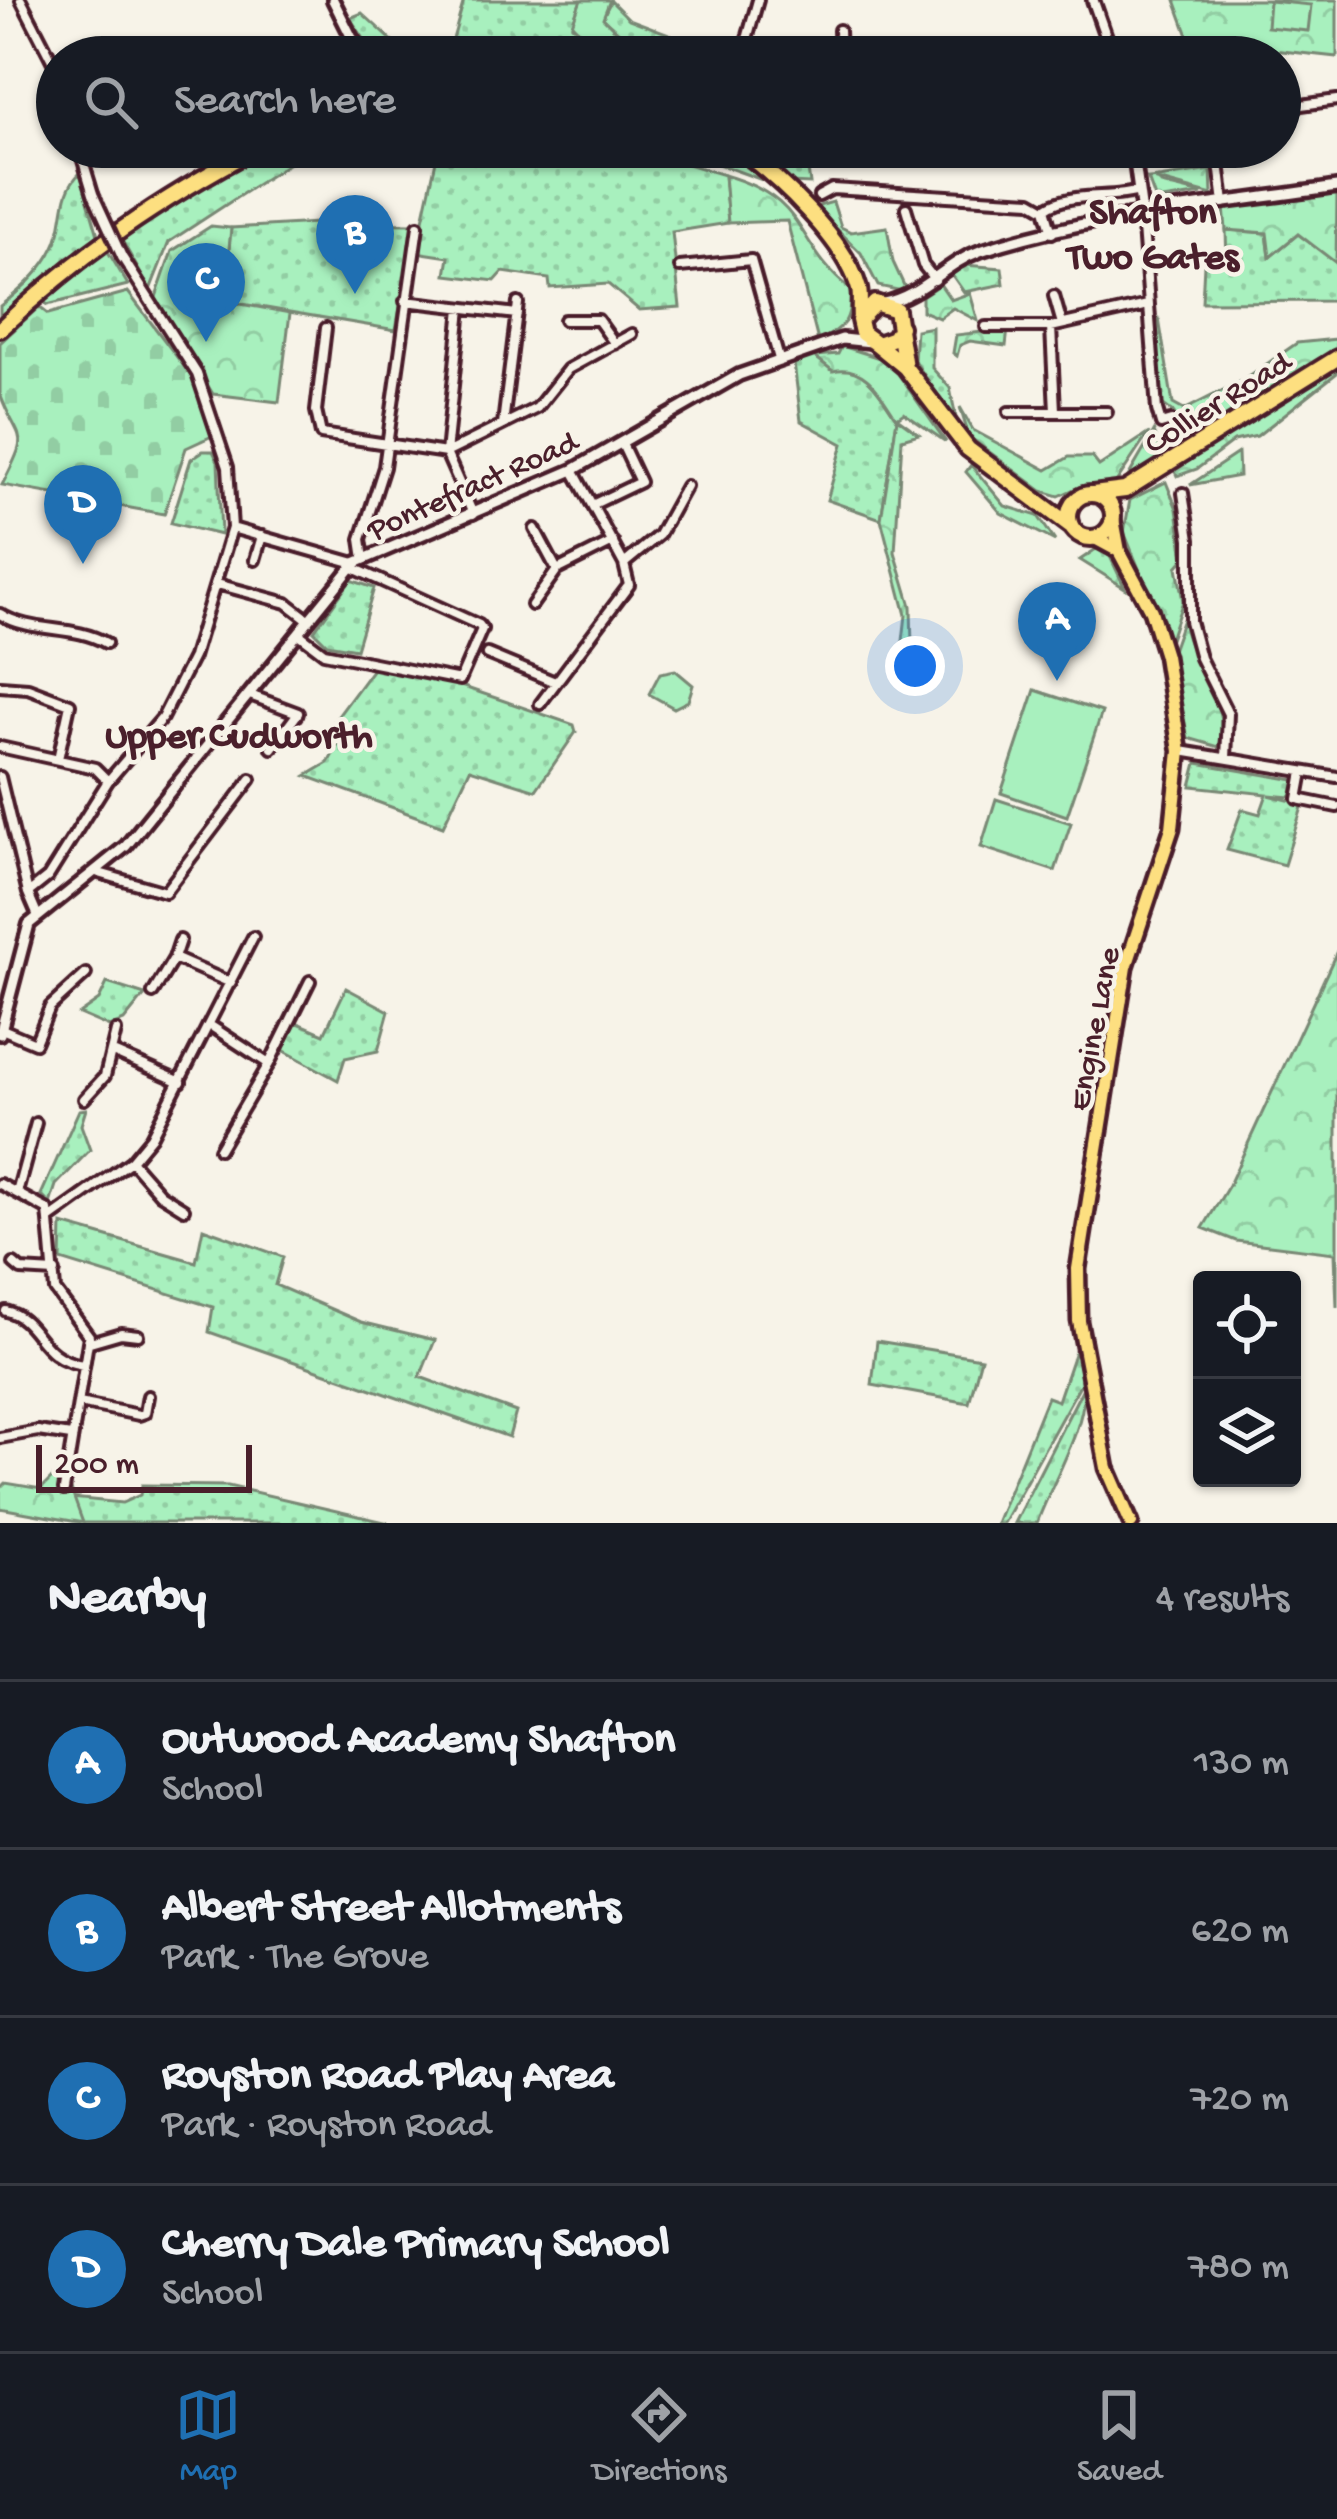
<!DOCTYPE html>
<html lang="en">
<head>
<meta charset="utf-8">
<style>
	body { margin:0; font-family:"Gochi Hand",sans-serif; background:#242831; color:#f1f3f6 }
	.controls { position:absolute; right:36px; bottom:36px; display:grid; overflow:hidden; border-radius:12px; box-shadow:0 3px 9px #0004 }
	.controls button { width:108px; height:108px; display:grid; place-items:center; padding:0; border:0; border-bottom:3px solid #363941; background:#171b24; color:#f1f3f6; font:60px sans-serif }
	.scale { position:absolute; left:36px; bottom:30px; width:216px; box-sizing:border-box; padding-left:12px; border:6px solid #4a1f2b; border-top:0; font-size:33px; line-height:42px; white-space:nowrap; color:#4a1f2b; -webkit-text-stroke:9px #f7f3e8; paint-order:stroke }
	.you { position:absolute; left:915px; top:666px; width:42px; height:42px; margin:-30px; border:9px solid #fff; border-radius:50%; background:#1a73e8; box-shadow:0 0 0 18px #1a73e833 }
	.badge { display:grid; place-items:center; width:78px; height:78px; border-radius:50%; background:#1f6fb2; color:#fff; font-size:39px; font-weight:700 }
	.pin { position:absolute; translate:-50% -99px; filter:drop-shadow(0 3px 6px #0008) }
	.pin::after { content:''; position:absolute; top:63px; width:42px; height:36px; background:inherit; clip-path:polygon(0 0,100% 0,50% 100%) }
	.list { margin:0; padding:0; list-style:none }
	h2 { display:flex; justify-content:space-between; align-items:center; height:156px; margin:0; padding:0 48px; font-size:51px }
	h2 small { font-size:39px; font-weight:400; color:#9ea1a6 }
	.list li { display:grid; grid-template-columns:78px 1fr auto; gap:36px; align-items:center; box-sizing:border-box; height:168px; padding:0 48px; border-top:3px solid #363941 }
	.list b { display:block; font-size:45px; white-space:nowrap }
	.list p { margin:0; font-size:39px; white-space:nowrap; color:#9ea1a6 }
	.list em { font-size:39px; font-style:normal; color:#9ea1a6 }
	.icon { flex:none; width:66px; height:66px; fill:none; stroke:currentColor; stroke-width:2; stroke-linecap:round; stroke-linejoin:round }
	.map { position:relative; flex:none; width:1337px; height:1523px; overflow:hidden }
	.search { position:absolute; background:#171b24; box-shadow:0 3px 9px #0004; left:36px; right:36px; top:36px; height:132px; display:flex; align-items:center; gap:30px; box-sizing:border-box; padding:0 42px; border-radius:66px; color:#9ea1a6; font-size:45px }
	.sheet { height:828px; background:#171b24 }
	nav { display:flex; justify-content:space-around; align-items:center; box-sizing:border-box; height:168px; border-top:3px solid #363941; background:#171b24; font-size:33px; color:#9ea1a6 }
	nav a { display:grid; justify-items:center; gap:6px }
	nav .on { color:#1f6fb2 }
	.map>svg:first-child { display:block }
</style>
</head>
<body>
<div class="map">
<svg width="1337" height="1523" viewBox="0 0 1337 1523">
	<defs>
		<pattern id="grass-dots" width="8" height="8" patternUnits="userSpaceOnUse" patternTransform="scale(3)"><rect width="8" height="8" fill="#a8f0be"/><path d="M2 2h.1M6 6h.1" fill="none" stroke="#92cda3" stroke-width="1.8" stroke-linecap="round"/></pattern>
		<pattern id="forest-crowns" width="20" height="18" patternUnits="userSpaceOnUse" patternTransform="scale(3)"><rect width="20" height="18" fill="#a8f0be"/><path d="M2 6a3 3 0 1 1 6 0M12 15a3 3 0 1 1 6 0" fill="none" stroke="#92cda3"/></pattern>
		<pattern id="cemetery-stones" width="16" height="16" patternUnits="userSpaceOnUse" patternTransform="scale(3)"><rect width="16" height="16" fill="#a8f0be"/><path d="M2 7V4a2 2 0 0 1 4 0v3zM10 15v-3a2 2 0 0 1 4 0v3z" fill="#92cda3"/></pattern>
	</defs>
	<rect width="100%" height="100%" fill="#f7f3e8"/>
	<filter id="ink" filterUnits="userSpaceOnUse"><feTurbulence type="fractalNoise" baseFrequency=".00833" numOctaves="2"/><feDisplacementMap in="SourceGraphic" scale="24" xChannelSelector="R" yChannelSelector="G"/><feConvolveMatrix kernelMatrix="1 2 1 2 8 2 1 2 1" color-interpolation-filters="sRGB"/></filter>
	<g filter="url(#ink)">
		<!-- grass -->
		<path fill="url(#grass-dots)" stroke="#798874" stroke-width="3" d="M464,0H581L572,25L605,57H448Z
			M611,1L629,19L706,48L705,57C659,57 636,50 602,17Z
			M362,13L410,57L375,55L350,18Z
			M279,147H314L169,242L150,290L121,239L204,186Z
			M439,147H631L724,175L728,223L672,232L680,307L639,310L608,284L550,288L549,279L503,272L495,281L446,275L449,257L416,252Z
			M745,147H805L810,184L790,183Z
			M80,173L98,235L0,318V306C20,291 43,270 54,247C67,222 58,194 80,173Z
			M1158,178L1161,184L1202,194L1156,201L1148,179Z
			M317,223L414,224L396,330L224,301L231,228Z
			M1226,230L1267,233L1270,257L1298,234L1337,262V301L1202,302L1204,264L1227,262Z
			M107,250L128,285L47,305L44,301Z
			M964,265L1002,268L1004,284L964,292L952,275Z
			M932,327V368L950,388L957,423L914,360L916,330Z
			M814,356L833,370C866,363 881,396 897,419L881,519L827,500L843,444L801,421L794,363Z
			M1154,432L1163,457L1125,482Z
			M203,451H213L218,461L221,535L171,523L191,459Z
			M351,580L374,588L356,649L327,644L314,631Z
			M375,666L426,674L574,725L576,732L536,790L470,769L443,826L306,776L328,763L349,726L335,720Z
			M1197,763L1295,780L1291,797L1269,795L1303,804L1284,865L1227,850L1242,809L1260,814L1267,794L1191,786Z
			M107,983L145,995L124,1021L109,1027L79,1014L99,1000Z
			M346,988L389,1011L378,1051L345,1058L338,1080L283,1050L296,1022L324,1034Z
			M86,1109L81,1125L90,1150L56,1185L50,1204L41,1195L79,1110Z
			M62,1224L196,1262L203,1228L283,1257L275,1285L361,1322L435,1340L420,1377L516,1412L509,1437L209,1332L213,1307L61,1260Z
			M877,1341L981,1358L969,1403L872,1385Z
			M1077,1345L1081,1383L1003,1523H996L1047,1397L1058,1401Z
			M1083,1388C1089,1421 1050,1486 1037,1523H1014Z
			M142,1485L228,1486L389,1523H83L71,1498L122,1503L140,1495Z"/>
		<!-- forest -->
		<path fill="url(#forest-crowns)" stroke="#798874" stroke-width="3" d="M581,0H610L603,18L627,42L657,57H605L572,24Z
			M1175,0H1337V57L1190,41Z
			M671,147H723L768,182Z
			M1211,170L1212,195L1157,180L1158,178Z
			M724,175C811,200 793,244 850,289C852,320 845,328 818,341L787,221L728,223Z
			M1337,194L1336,263L1298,234L1270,257L1267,233L1226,230L1224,207Z
			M833,202L841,227L851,232L887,227L893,262L907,292L878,286L861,253L815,207Z
			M211,226L231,228L224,301L290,313L279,402L213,394L155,300L172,251Z
			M940,284L951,300L970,293L978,321L953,308L939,318L922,311V296Z
			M1154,318L1159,319L1173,404L1184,410L1245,379L1297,343L1337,339V350L1208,428L1177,425L1174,413L1162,404Z
			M1008,329L1006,346L970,341L960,345L957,356L953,353L956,335Z
			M842,346L889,361L946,442L904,413L897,418L919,434L902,439L895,552L911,606L912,647L901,658L906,615L881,519L897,419C881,396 866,363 833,371L814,356L838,354Z
			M1337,367V373L1257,436L1234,441L1197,469L1177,476L1173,467L1297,385Z
			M960,407L973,430L1047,470L1069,457H1092L1099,466L1149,433L1114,485L1081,486L1059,496L1042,491L969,437Z
			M1238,453L1239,476L1190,485Z
			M971,465L1005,506L1038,516L1055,541L1001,513L966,472Z
			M1166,482L1177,509L1184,559L1177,567L1183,601L1169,642L1124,532L1130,500Z
			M1096,549L1108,552L1125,588L1080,560Z
			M1183,619C1188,663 1233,702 1219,747L1188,738L1171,653Z
			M675,670L693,685L688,701L674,708L649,694L660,673Z
			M1337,951V1307L1335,1253L1236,1241L1203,1228L1229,1185Z
			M63,1467L83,1523L0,1508V1489L6,1483L41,1489Z"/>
		<!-- cemetery -->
		<path fill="url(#cemetery-stones)" stroke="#798874" stroke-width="3" d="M128,292L192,377L212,436L186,448L164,514L2,485C32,428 19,445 0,394C0,381 0,357 0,343L39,307L48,314Z"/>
		<!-- pitch -->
		<path fill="#a8f0be" stroke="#798874" stroke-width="3" d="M1269,1L1311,5L1308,31L1267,27Z
			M1035,690L1102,712L1067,816L1001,793Z
			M996,799L1071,823L1055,871L981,847Z"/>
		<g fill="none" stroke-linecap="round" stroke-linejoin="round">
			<defs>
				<path id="minor" d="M21,0L57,70
					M839,30L840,57
					M742,57L758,0
					M1205,57V53
					M1280,108L1337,100
					M79,147L93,194
					M1217,147L1224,203
					M819,196L832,189L1031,201L1045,209L1052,233
					M906,208L923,265L935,280
					M1045,209C1069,191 1110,200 1139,191
					M1142,214L1157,410L1161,424L1171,421
					M680,267L751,260L779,359
					M1054,296L1062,324
					M405,301L517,314
					M461,308L446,453L473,514
					M564,320H598L615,344
					M986,327H1051L1148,305
					M1051,327L1055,411
					M326,328L316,411L321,434L446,453L537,408L568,369L632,334
					M1009,412H1107
					M503,424L518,303
					M1183,493L1190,539V621L1200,658L1228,714L1226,758
					M592,505L640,482L622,444
					M232,528L355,563
					M535,529L557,570
					M364,559L361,539L384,467L418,226
					M255,560L262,536
					M625,563L659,535L686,486
					M217,584L287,603L309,620
					M532,605L557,570L613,542
					M0,614C32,634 73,624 106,643
					M299,634L324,653L460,680L482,629L479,625L351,567
					M487,654L555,682
					M0,686L28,688L70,704L58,759
					M250,695L298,713L272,748
					M540,704L629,585L624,564L573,470
					M0,747L95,768L108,781
					M1181,751L1337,777
					M1303,772L1298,799L1337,807
					M0,777L28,893
					M99,873L165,892L251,779
					M37,914L28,893L48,877L108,781L162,718L193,657L232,528L228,467L197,374L122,257
					M174,958L180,940
					M153,993L174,958L231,983
					M211,1026L269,1064L219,1149
					M2,1029L35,1043L50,1007L86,974
					M115,1053L181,1082
					M269,1064L310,981
					M84,1099L105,1076L116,1031
					M131,1161L160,1194L184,1209
					M0,1184L48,1210L55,1290L89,1336L64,1490
					M18,1189L36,1123
					M51,1218L131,1161L151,1137L253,937
					M14,1264L21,1270L55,1272
					M6,1311C40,1320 37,1359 84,1365
					M90,1342L121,1333L138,1335
					M79,1403L139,1415L145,1413L148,1396
					M0,1438L38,1431L71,1436"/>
				<path id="tertiary" d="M333,0L352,38L370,57
					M1093,0L1113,57
					M352,38L354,57
					M1133,147L1142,214
					M884,303C923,295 944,264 980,251C1094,213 1219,205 1337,187
					M0,1034L29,924L126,846L355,563L573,470L739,375L842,339L871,342"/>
				<path id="primary" d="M1113,519L1119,551L1151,611L1165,656L1180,751L1172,828L1126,967L1078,1269L1079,1321L1107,1468L1131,1523
					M1095,538L1119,551"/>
				<path id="trunk" d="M736,147C776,175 846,240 859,289C861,297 859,309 860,318
					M900,327L894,338L877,344L862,333L859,320L875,303L896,310L905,367
					M0,329C82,252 159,200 258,147
					M877,344L905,367L968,449L1072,527
					M1093,494L1125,490L1337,358
					M1069 516a22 22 0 1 1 44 0a22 22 0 1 1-44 0Z"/>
			</defs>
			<!-- minor casing -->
			<use href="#minor" stroke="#4a1f2b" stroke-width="16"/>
			<!-- tertiary casing -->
			<use href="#tertiary" stroke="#4a1f2b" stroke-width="18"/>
			<!-- primary casing -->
			<use href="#primary" stroke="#4a1f2b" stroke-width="21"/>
			<!-- trunk casing -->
			<use href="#trunk" stroke="#4a1f2b" stroke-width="22"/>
			<!-- minor -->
			<use href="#minor" stroke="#f7f3e8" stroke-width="8"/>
			<!-- tertiary -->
			<use href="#tertiary" stroke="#f7f3e8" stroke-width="9"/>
			<!-- primary -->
			<use href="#primary" stroke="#fddf80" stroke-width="12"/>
			<!-- trunk -->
			<use href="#trunk" stroke="#fddf80" stroke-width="14"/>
			<defs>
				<path id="minor-bridge" d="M93,194L122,257"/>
			</defs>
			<!-- minor-bridge casing -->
			<use href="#minor-bridge" stroke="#4a1f2b" stroke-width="16" stroke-linecap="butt"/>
			<!-- minor-bridge -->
			<use href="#minor-bridge" stroke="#f7f3e8" stroke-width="8"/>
		</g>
	</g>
	<g text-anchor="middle" stroke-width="9" stroke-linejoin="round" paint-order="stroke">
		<!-- street labels -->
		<g font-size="33" fill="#4a1f2b" stroke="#f7f3e8">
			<text transform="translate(1216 400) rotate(-32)" y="12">Collier Road</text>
			<text transform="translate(471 483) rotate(-24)" y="12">Pontefract Road</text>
			<text transform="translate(1091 1028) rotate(-79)" y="12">Engine Lane</text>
		</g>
		<!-- quarter labels -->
		<g font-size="39" font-weight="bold" fill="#4a1f2b" stroke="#f7f3e8">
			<text x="1153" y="222">Shafton<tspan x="1153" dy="45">Two Gates</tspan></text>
			<text x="239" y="746">Upper Cudworth</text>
		</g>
	</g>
</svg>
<div class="controls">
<button><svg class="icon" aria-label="locate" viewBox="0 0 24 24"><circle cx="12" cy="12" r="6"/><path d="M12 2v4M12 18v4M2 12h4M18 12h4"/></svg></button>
<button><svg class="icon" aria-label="layers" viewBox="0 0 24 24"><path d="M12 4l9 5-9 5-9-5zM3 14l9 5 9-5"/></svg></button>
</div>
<div class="scale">200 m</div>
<div class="you"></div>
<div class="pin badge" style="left:1057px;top:681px">A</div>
<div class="pin badge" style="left:355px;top:294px">B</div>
<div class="pin badge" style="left:206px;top:342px">C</div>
<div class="pin badge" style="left:83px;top:564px">D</div>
<div class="search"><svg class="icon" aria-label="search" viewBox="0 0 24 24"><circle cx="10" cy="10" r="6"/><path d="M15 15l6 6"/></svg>Search here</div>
</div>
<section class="sheet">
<h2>Nearby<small>4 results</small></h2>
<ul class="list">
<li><span class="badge">A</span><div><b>Outwood Academy Shafton</b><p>School</p></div><em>130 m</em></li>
<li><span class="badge">B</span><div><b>Albert Street Allotments</b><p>Park · The Grove</p></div><em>620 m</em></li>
<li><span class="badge">C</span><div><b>Royston Road Play Area</b><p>Park · Royston Road</p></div><em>720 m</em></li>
<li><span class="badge">D</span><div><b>Cherry Dale Primary School</b><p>School</p></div><em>780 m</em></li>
</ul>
</section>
<nav>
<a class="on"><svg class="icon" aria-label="map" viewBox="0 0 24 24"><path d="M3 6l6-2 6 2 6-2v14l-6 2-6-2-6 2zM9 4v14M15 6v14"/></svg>Map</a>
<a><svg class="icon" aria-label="directions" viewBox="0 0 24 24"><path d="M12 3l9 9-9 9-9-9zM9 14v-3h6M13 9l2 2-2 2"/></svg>Directions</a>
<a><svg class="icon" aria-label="saved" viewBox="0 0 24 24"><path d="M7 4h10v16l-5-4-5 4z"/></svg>Saved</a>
</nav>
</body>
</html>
